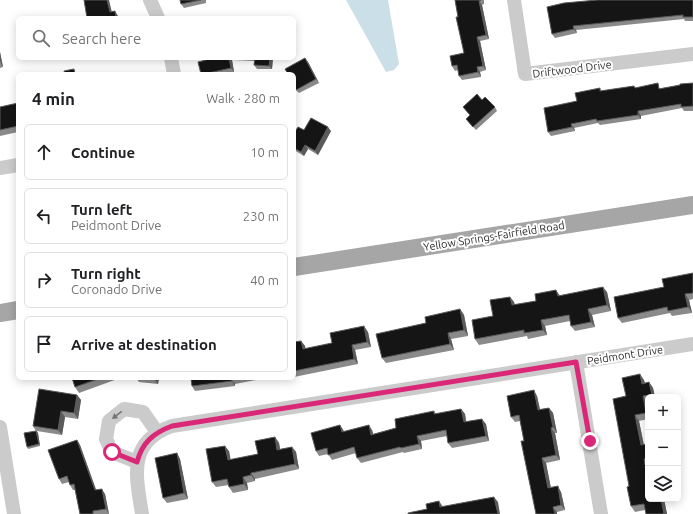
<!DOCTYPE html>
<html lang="en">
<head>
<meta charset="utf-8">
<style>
	body { margin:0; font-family:Ubuntu,sans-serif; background:#f6f6f6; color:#202124 }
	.controls { position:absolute; right:12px; bottom:12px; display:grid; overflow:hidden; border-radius:6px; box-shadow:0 2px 10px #0003 }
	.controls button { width:36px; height:36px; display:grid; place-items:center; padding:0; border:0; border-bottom:1px solid #e0e0e0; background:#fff; color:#202124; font:20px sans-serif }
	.stop { position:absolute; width:12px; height:12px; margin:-9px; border:3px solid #db2777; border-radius:50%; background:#fff }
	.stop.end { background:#db2777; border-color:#fff; box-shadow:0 1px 4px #0008 }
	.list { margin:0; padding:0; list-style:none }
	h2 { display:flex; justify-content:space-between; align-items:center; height:52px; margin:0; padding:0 16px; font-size:17px }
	h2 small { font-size:13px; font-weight:400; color:#757577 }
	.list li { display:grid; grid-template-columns:26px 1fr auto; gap:12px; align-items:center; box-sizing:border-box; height:56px; margin:0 8px 8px; padding:0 8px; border:1px solid #e0e0e0; border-radius:6px }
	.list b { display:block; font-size:15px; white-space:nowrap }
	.list p { margin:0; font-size:13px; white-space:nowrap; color:#757577 }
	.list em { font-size:13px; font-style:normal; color:#757577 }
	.icon { flex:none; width:22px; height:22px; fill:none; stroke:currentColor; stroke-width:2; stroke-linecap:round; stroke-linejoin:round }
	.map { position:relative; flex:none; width:693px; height:514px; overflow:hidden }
	.search { position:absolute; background:#fff; box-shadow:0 2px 10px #0003; left:16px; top:16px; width:280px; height:44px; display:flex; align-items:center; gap:10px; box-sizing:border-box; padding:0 14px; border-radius:6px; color:#757577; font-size:15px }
	.panel { position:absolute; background:#fff; box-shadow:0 2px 10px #0003; left:16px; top:72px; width:280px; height:308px; border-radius:6px }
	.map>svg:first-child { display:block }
</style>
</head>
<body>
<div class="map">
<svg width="693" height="514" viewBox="0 0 693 514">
	<rect width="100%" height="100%" fill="#fff"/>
	<!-- water -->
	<path fill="#cbdfe8" d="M346,0H388L399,64L394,70L386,72Z"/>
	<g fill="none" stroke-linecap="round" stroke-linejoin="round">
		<!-- minor -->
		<path stroke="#cbcbcb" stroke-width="14" d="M150,0L158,18
			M514,0L525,74L693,54
			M171,58L174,74
			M0,168L18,165
			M576,362L601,514
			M0,427L14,514
			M137,462L112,452L106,439L109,421L124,409L143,412L157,432
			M142,514C136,476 127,442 172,426L693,344"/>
		<!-- major -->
		<path stroke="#a6a6a6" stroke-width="18" d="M294,267L693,205
			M0,313L18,310"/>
	</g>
	<!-- wall -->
	<path fill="#8a8a8a" d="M180,0H206V3L184,8L181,4Z
		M455,0H484V4L482,5L489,39L480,41L486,70L480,72L481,77L462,80L459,76L458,70L455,71L452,66L464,53Z
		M693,0V21H685L684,19L576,30L577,33L555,38L552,34L547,7Z
		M0,52L3,67L0,68Z
		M206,58H273L272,69H257L254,65V61L232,60L234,72L225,74H201L206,60Z
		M308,62L319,83L299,93L296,90Z
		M693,83V111H684L682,108L641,116V119L600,125L598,123L574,128L575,131L551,136L548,132L577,101L600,88L601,91L634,86L635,88H662Z
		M482,100L495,107L497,111L476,130L466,119L470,115L463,107Z
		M18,103V132L0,136V107Z
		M304,130L331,131L318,155L308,149L304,156L294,150V133Z
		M693,273V299L689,300L692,313L672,316L670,313L622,323L618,318L664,287Z
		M607,292L611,311L592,315L595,327L575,331L571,326L570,321L545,326L547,335L528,339L527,336L479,345L475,339L493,316L510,297L514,302L515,305L536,301L560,296Z
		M460,309L464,315L468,336L451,339L454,350L386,363L382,358L426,323Z
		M368,332L371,347L355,350L358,364L294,377V342L301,341L305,346V349L332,343Z
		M72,378H120L79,393L75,387Z
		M136,378H159L158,384L139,382Z
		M191,378H262V379L235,384V386L195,391L192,386Z
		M644,380L645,383L649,382L653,388L655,397H648V402H647L648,408V419L639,421L644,445L647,444L648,446V499H664L667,514H646L645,510L635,512L631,506L626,396Z
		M77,395L81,400L78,419L65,417L62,435L37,431L38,433L40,446L28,449L27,447L36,431L33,426Z
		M537,396L540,409L549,408L553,413L557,433H555L560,460L546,463L551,488L561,492L565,510L557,512L536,514L524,441L520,421L515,422L511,417Z
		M461,409L465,414L466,422L486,424L489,441L452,448L448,443L447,436L421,441L422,449L404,453L403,452L361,463L357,458L356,453L332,460L328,454L319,456L316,451L340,425L344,431L372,430L373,434L396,428L434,411L436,414Z
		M275,437L279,443L280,449L292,447L296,452L299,469L255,479V481L247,483L248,490L233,493L229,487V485L216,487L212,482L229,451L230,460L258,454Z
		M77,440L80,445L96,490L105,494L109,514H80L75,490H73L70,485L69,482L62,484L59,479Z
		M177,453L180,459L188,499L167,503L163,498Z"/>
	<!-- shaded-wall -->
	<path fill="#5b5b5b" d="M107,0H109L113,17L110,12Z
		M479,1L482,5L489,39L486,35Z
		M115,11L118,16L119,18H116Z
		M573,26L576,30L577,33L574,29Z
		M477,37L480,41L486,70L483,66Z
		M0,52L3,67L1,64L0,60Z
		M229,58L232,60L234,72L231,68Z
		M270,58H273L272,69L269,66Z
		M305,58L308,62L319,83L316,79Z
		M477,67L480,72L481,77L478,72Z
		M638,111L641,116V119L638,115Z
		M571,124L574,128L575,131L572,127Z
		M328,127L331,131L318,155L315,151Z
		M305,145L308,149L304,156L301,152Z
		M603,287L607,292L611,311L607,305Z
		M556,290L560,296H558Z
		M685,294L689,300L692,313L688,307Z
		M510,297L514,302L516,311L512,305Z
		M460,309L464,315L468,336L464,330Z
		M588,309L592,315L595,327L591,322Z
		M541,320L545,326L547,335L543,330Z
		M364,326L368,332L371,347L367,342Z
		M448,333L451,339L454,350L450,344Z
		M301,341L305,346L307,354L303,349Z
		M352,345L355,350L358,364L354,359Z
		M640,374L644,380L646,389L642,384Z
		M155,378H159L158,384L154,379Z
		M231,379L235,384V386L232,381Z
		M649,382L653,388L655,397H653L652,395Z
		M534,390L537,396L541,415L538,410Z
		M77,395L81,400L78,419L74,413Z
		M643,396L647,402L648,408V416L646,413Z
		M549,408L553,413L557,433L553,427Z
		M461,409L465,414L467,427L464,422Z
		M61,411L65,417L62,435L58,430Z
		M635,415L639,421L645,451L641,445Z
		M482,419L486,424L489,441L486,436Z
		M340,425L343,430L345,437L342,432Z
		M369,425L372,430L375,440L371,435Z
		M551,428L555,433L560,460L556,455Z
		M36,431L38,433L40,446L39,444Z
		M417,436L421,441L422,449L419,444Z
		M275,437L279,443L281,455L277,450Z
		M77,440L80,445L98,495L95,490Z
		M225,446L229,451L232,466L228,460Z
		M292,447L296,452L299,469L295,464Z
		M177,453L180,459L188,499L184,493Z
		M542,458L546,463L552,494L548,488Z
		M644,459L648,464V480Z
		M251,473L255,479V481L251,475Z
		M243,477L247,483L248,490L244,484Z
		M558,486L561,492L565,510L561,505Z
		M102,489L105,494L109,514L106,509Z
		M494,497L498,502L500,514H498Z
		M661,499H664L667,514H664Z
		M439,501L443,507H440Z
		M553,507L557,512V514H555Z"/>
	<!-- building -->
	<path fill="#151515" stroke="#5b5b5b" d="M84,0H107L110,12L115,11L116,18H87Z
		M180,0H201L181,4Z
		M455,0H481L479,1L486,35L477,37L483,66L477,67L478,72L459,76L457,65L452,66L450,56L464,53L456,17H458Z
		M597,0H693V17H683V15L573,26L574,29L552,34L547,7L564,3Z
		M206,58H229L231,68L204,74H201L198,62L206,60Z
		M255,58H270L269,66L254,65Z
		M305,58L316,79L296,90L294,85V74H288L285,69Z
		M74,69L75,74H65L64,71Z
		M658,83L659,89L680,85V84L693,83V106L681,107V104L638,111V115L597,121L596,119L571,124L572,127L548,132L544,108L577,101L575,93L600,88V91L634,86L635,88Z
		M477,94L482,100L485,97L495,107L473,127L466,119L470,115L463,107Z
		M18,103V126L0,130V107Z
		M311,118L328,127L315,151L305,145L301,152L294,148V133L298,127L304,130Z
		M693,273V293L685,294L688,307L668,311L667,307L618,318L614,297L664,287L662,279Z
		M603,287L607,305L588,309L591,322L571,326L569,315L541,320L543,330L524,333V330L475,339L472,320L493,316L490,300L510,297L512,305L536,301L535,294L556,290L558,296Z
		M460,309L464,330L448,333L450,344L382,358L376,334L426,323L425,317Z
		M364,326L367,342L352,345L354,359L294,371V342L301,341L303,349L332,343L330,333Z
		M640,374L642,384L649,382L652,395L643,396L646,413L635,415L641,445L647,444L648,451V458L644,459L648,480V499H661L664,514H646L644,504L631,506L627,487L629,486L613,399L626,396L622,378Z
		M72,378H101L75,387Z
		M191,378H238L231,379L232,381L192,386Z
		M39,389L77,395L74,413L61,411L58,430L33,426Z
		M534,390L538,410L549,408L553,427L551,428L556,455L542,458L548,488L558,486L561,505L553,507L555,514H536L521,441H524L519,415L511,417L507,396Z
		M461,409L464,422L482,419L486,436L448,443L446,430L417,436L419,444L401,448L400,447L357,458L354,447L328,455L327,448L316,451L311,433L340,425L342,432L369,425L371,435L396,428L395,419L434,411V414Z
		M36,431L39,444L27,447L24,433Z
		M275,437L277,450L292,447L295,464L251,473V475L243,477L244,484L229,487L227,479L212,482L206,449L225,446L228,460L258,454L255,441Z
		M77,440L95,490L102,489L106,509L93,511V514H80L74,484L70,485L67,476L59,479L48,450Z
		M177,453L184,493L163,498L155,458Z
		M494,497L498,514H408V513L427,509L426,504L439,501L440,507Z"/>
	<!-- one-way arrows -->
	<defs><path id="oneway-solid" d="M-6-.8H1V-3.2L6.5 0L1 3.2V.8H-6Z"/></defs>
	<use fill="#757575" href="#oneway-solid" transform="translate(117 415) rotate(142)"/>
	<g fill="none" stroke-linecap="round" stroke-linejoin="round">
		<!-- route -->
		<path stroke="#db2777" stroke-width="5" d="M112,452L137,462C142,443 153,433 172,426L576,362L590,441"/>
	</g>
	<g text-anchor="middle" stroke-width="4" stroke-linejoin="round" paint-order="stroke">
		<!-- street labels -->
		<g font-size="11" fill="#2e2e2e" stroke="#fff">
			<text transform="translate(572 69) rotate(-7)" y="4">Driftwood Drive</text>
			<text transform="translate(494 236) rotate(-9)" y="4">Yellow Springs-Fairfield Road</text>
			<text transform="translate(625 355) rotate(-9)" y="4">Peidmont Drive</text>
		</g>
	</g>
</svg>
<div class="controls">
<button>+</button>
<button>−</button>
<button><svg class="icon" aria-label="layers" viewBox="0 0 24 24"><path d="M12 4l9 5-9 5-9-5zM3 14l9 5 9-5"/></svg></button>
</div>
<div class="stop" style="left:112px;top:452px"></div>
<div class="stop end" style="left:590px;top:441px"></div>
<div class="search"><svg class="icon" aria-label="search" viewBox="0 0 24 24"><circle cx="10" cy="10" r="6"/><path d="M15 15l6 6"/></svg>Search here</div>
<section class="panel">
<h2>4 min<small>Walk · 280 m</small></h2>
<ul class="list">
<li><svg class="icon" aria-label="ahead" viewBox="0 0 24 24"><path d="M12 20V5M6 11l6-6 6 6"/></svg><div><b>Continue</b></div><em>10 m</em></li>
<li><svg class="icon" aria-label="left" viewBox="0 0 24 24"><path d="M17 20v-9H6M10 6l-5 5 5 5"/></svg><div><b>Turn left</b><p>Peidmont Drive</p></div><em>230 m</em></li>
<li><svg class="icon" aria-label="right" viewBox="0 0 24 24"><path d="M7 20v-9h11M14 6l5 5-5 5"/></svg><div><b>Turn right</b><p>Coronado Drive</p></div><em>40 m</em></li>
<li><svg class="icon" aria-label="arrive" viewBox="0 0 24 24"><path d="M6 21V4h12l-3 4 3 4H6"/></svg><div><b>Arrive at destination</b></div></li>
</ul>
</section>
</div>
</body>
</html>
